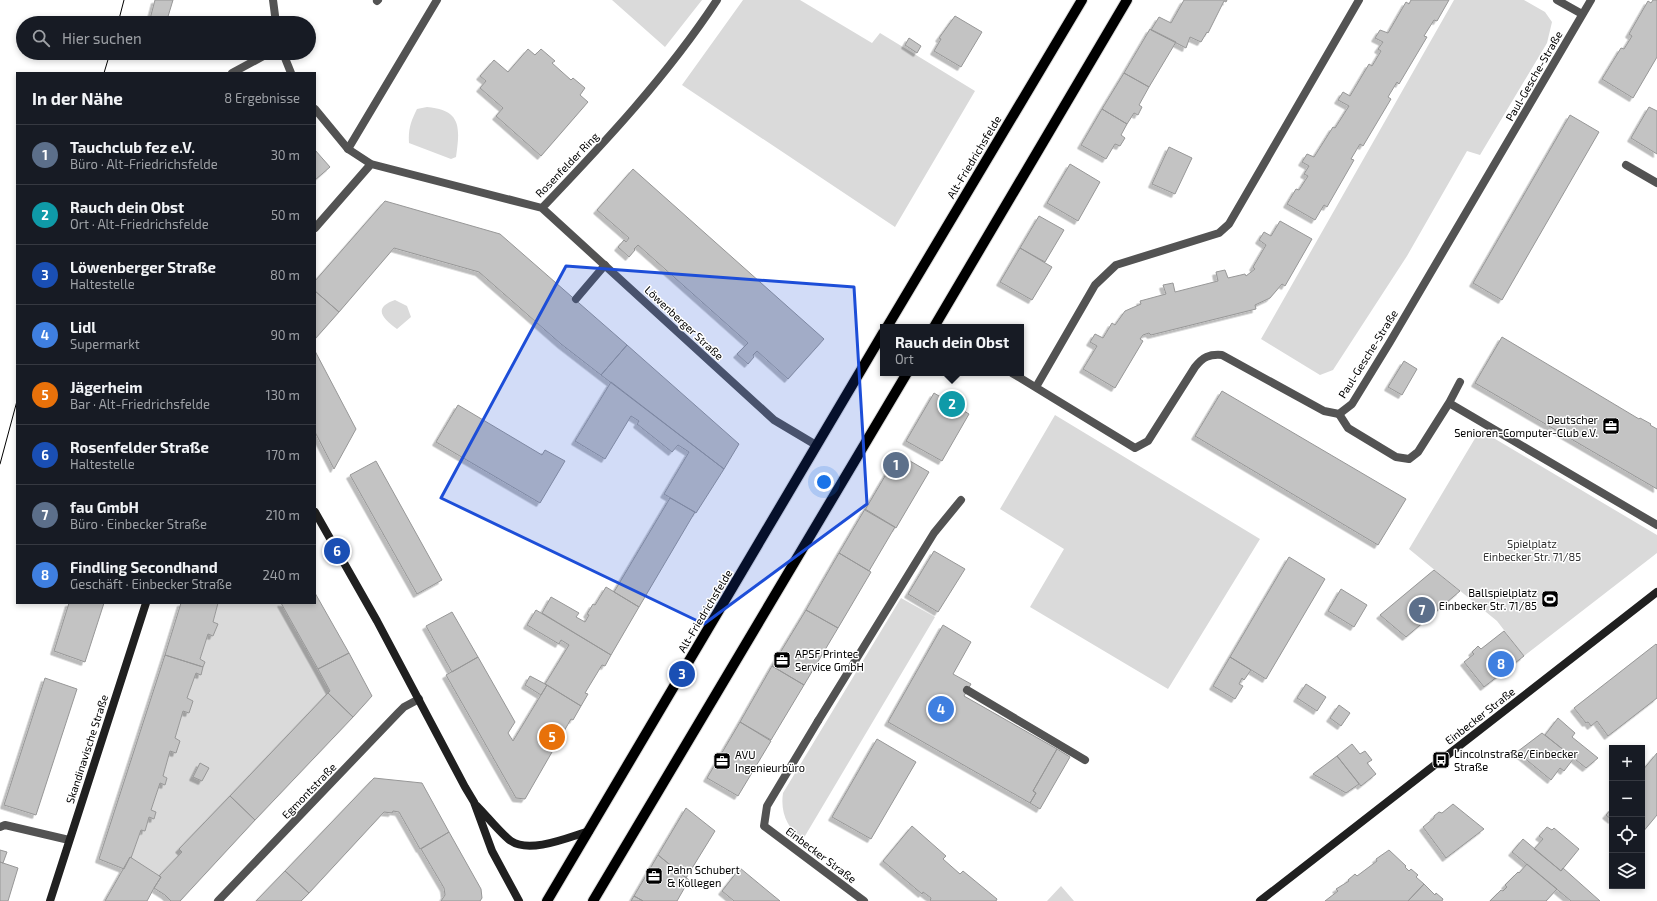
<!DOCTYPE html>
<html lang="de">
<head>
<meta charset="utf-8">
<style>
	body { margin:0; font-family:"Exo 2",sans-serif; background:#20242c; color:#f1f3f6 }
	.controls { position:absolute; right:12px; bottom:12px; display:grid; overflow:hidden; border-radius:0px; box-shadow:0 2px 6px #0003 }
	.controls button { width:36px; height:36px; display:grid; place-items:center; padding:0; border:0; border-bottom:1px solid #363941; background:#171b24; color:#f1f3f6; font:20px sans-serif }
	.you { position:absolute; left:824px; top:482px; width:14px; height:14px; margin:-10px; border:3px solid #fff; border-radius:50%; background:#1a73e8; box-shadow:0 0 0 6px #1a73e833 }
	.badge { display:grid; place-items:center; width:26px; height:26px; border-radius:50%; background:#858687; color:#fff; font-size:13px; font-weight:700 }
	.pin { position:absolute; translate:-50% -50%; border:2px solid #fff; box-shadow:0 1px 4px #0006 }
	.popup { position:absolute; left:880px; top:324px; width:144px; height:52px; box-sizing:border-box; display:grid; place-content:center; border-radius:0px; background:#171b24; filter:drop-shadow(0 1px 3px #0005); font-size:13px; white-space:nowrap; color:#9ea1a6 }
	.popup b { font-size:15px; color:#f1f3f6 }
	.popup::after { content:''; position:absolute; left:50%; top:100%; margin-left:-8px; border:8px solid transparent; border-top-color:#171b24 }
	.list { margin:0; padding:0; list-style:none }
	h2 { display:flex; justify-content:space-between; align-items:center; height:52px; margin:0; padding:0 16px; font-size:17px }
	h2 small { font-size:13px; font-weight:400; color:#9ea1a6 }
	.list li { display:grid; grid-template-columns:26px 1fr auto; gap:12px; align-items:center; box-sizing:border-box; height:60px; padding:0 16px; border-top:1px solid #363941 }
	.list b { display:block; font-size:15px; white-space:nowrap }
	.list p { margin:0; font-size:13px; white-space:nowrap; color:#9ea1a6 }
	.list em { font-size:13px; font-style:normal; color:#9ea1a6 }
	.icon { flex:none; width:22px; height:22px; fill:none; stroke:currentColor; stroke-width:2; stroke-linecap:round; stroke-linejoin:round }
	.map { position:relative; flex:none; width:1657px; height:901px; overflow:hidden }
	.search { position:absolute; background:#171b24; box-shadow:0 2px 6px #0003; left:16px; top:16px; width:300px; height:44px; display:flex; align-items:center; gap:10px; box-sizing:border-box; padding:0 14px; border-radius:22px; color:#9ea1a6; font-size:15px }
	.panel { position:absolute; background:#171b24; box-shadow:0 2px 6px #0003; left:16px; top:72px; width:300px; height:532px; border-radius:0px }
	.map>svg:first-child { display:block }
</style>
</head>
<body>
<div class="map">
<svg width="1657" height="901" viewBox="0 0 1657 901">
	<defs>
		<filter id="shadow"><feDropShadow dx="-3.5" dy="3.5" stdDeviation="0" flood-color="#0004"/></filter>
	</defs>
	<rect width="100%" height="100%" fill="#fff"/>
	<!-- green -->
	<path fill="#dadada" d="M612,0H702L665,47Z
		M743,0H800L872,43L880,33L975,91L895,227L682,85Z
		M1454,0H1524L1545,12L1552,22L1547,43L1480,155L1467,151L1407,256L1333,370L1320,375L1261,339Z
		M427,107C462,110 460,128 456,157L451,159L409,143C408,129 411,121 417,109Z
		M395,300L407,306L411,317L397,329C383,319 372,308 395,300Z
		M1055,415L1260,539L1168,689L1030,607L1064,549L1000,509Z
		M1480,430L1657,535V553L1524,656L1497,621L1409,549Z
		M901,598L935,617L802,841C788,827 780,814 783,793Z
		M218,603H281L330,691L159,876L131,858L141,830L145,831L149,817L154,819L156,812L151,810L160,783L165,785L167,778L163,776L170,751L176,753L175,738L183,711L189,713L193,701L187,698L196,673L201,674L205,662L200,659L208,634L213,636L217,624L213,622Z
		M1061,886L1074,901H1047Z"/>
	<!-- building -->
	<path fill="#c3c3c3" stroke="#979797" filter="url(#shadow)" d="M155,0H173L166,23L150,19Z
		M1184,0H1227L1226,2L1224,1L1208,33L1207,32L1201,42L1190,37L1186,48L1151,30L1159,17L1171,23Z
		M1411,0H1449L1437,21L1434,20L1424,36L1427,37L1399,84L1397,82L1388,97L1391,99L1363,146L1360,144L1351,159L1354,160L1327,207L1324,205L1315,220L1287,204L1296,189L1299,190L1308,176L1304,174L1309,166L1302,162L1307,154L1314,157L1333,127L1335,128L1349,106L1338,100L1343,92L1350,96L1369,64L1372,66L1381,51L1378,49L1383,42L1375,38L1380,30L1388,33L1406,2L1409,4Z
		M1653,0H1657V57L1633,98L1602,79L1621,48L1624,49L1632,36L1629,34L1648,1L1651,3Z
		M955,16L982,32L961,67L934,51L941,39L939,38Z
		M1150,29L1176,42L1149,87L1124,73Z
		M909,38L921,46L917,53L905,45Z
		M528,49L535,55L541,49L555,61L552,63L571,80L573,78L585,88L580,95L588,102L541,156L496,116L503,108L480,88L486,81L480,76L494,60L508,72Z
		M1124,73L1149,87L1139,105L1142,107L1138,115L1134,113L1127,124L1102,109Z
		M1649,107L1657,111V154L1631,138Z
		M1102,109L1127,124L1121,135L1125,138L1120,146L1115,144L1106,159L1081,145Z
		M1570,115L1599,132L1502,300L1473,283Z
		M1169,147L1192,158L1175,194L1152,184Z
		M315,150L330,167L315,180Z
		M1070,164L1100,182L1078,221L1047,203Z
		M633,169L824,339L788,379L757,351L753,355L754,357L748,364L737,354L748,343L638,245L634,249L635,250L629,257L618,247L624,240L626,242L629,238L597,210Z
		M385,201L500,234L627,345L601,375L561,344L479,272L394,248L339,312L315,291V281Z
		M1039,216L1064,230L1045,262L1020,248Z
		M1280,221L1312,239L1285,286L1282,284L1270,298L1255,305L1256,309L1151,335L1149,333L1143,335L1140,339L1143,341L1115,388L1083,369L1097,346L1090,342L1095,334L1103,338L1112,323L1115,325L1125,311L1141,304L1140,301L1166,294L1163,285L1173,283L1175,292L1218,281L1216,272L1225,270L1228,278L1245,274L1246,276L1255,269L1253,267L1266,245L1259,240L1264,232L1271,236Z
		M1020,248L1052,267L1032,300L1000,282Z
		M315,291L339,312L315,339Z
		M1502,337L1639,419L1640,418L1651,424L1650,425L1657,429V489L1475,383Z
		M627,345L739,444L724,469L601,375Z
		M315,351L356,429L334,469L315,432Z
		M1404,361L1417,369L1402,395L1388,387Z
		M611,382L724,469L696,513L664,494L689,452L678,445L672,452L637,424L639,421L631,416L605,459L575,441Z
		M1222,391L1406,499L1378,545L1195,436Z
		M934,393L969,414L942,461L906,441Z
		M458,405L542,455L545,450L565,461L540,503L436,442Z
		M898,454L929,472L896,528L865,510Z
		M376,461L442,580L417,594L350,475Z
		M670,498L695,512L639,607L614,592Z
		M865,509L895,527L869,571L839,553Z
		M934,551L965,569L938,612L908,594Z
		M839,553L871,572L838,628L806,610Z
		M1289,557L1325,579L1266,679L1230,657Z
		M1434,570L1460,591L1406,637L1380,615Z
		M606,587L639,607L611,655L542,613L551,597L579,613L576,617L585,622L589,615L587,614L593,604L595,605Z
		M1341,589L1367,605L1354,627L1328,611Z
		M315,593L349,653L318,669L281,603H315Z
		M69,603H104L85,662L54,651Z
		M181,603H218L213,622L218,624L213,636L208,634L200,659L205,662L203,667L165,655Z
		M536,610L611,655L605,666L602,665L585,693L588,694L581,706L545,684L569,645L561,640L559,644L527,625Z
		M806,610L838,628L804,685L772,666Z
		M452,612L478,657L452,672L426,626Z
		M943,625L971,642L953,674L971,684L964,696L1057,749L1033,791L1036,793L1030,803L888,722Z
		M1504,631L1524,656L1515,663L1516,664L1503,674L1502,673L1484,687L1464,662L1474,654L1472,652L1478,646L1481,649Z
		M1656,644L1657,645V698L1608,736L1597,721L1591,726L1588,722L1586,723L1574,708Z
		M349,653L372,696L353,717L328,693L330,691L318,669Z
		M165,655L203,667L201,675L196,673L187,698L193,701L189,713L183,711L175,738L180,741L176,753L170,751L163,776L167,778L165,785L160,783L151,810L156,812L154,819L149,817L145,831L141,830L131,858L130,857L124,869L99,859Z
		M478,657L515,722L508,733L513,741L547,685L581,706L573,720L571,719L525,799L516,798L446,675Z
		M1230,657L1251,670L1244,680L1242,678L1239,684L1243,686L1235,699L1213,686Z
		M772,666L804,685L771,740L740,722Z
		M530,676L547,685L541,695L525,685Z
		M45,678L77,689L36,815L4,805Z
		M1306,684L1326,697L1317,711L1297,698Z
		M328,693L353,717L255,820L230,796Z
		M1339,705L1350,713L1341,726L1330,718Z
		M1558,718L1575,733L1572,737L1598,758L1586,768L1545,735Z
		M740,722L771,741L738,796L707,778Z
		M1542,733L1574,758L1564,771L1560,768L1551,780L1517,752Z
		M877,739L916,762L871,839L832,817Z
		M1352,744L1360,754L1365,751L1372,760L1367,763L1376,774L1361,786L1337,756Z
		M1057,749L1070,757L1040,809L1030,803L1036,793L1033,791Z
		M1657,753V815L1642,833V771Z
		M1337,756L1359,784L1346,793L1313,774Z
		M200,763L209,768L202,781L193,777Z
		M374,778L422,783L449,832L420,849L399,812L393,811L392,813L384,812L309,893L285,871Z
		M230,796L255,820L180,901H171L165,895L154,888L161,877L159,876L182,852L179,849Z
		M1453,804L1484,829L1446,858L1423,827L1434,818V816L1439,812L1442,813Z
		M686,808L715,831L686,878L658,855Z
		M1612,808V820L1606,815Z
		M912,826L946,856L943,859L960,874L963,871L997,899L996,901H930L931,898L923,892L922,894L883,861Z
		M1547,827L1552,830L1554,828L1579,849L1561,871L1534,849L1543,839L1539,836Z
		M449,832L481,889L482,898L480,901H441L445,895L444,888L421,849Z
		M1523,839L1561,871L1563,868L1600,901H1571L1512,852Z
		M0,850L7,852L3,863L0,862Z
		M1389,850L1406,866L1405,867L1409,871L1411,869L1418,875L1416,877L1424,884L1408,901H1325L1338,891L1336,889L1349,881L1348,880L1355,874L1357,876L1377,861L1376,859Z
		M658,855L689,880L677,901H643L634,896Z
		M130,857L161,877L154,888L147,901H105Z
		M0,862L18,868L8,901H0Z
		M1527,864L1557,889L1546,901H1490L1501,890L1503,891L1507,887L1505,885L1518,872L1519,873Z
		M740,868L769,892L780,901H734L722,891Z
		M285,871L309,893L301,901H256Z
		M1424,884L1435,895L1436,893L1443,899L1442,901H1408Z
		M634,896L643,901H631Z"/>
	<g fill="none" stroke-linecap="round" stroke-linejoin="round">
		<defs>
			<path id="primary" d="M887,327L1082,0
				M934,327L1127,0
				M547,901L883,333
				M593,901L907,373"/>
		</defs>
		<!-- primary casing -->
		<use href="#primary" stroke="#dbdbdb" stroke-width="12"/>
		<!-- lane -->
		<path stroke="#535353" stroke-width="8" d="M377,1L378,0
			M232,73L269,53
			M348,149L437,0
			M1626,165L1657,183
			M576,299L605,265
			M1449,403L1460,382
			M1339,414L1348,428L1396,457L1409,459L1418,452L1449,403L1657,525
			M967,690L1085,760
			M818,721L934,533L961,500
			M0,827L5,825L69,840"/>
		<!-- street -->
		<path stroke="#535353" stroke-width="8" d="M273,0L276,23
			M1557,0L1582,14
			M283,53L291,73
			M315,109L348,149L371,164L542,208L774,420L816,445
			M542,208C605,142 667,76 717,0
			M315,228L371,164
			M1012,373L1135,448L1148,441L1195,367C1203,357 1209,354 1222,355L1324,411L1339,414L1352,404L1390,342L1591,0
			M1036,387L1095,285L1116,265L1219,233L1229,224L1359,0
			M818,721L767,806L764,826L864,901
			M218,901L398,713L404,707L419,699"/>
		<!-- secondary -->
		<path stroke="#202020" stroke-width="8" d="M315,512L377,621L465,787L474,802L492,851L519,901
			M477,806C486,815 502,835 511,841C530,854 569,837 589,831
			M50,901L146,603
			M1260,901L1657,592"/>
		<!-- primary -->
		<use href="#primary" stroke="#000" stroke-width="10"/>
		<!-- tram -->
		<path stroke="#000" stroke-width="1" d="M118,23L124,0
			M104,73L110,53
			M0,464L17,401"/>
	</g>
	<!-- marked area -->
	<path fill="#1d4ed8" fill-opacity="0.2" stroke="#1d4ed8" stroke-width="3" stroke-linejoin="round" d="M566,266L854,287L867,504L704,624L441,498Z"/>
	<!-- icons -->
	<defs>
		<symbol id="office-square" viewBox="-11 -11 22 22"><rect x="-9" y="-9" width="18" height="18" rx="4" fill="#000" stroke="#fff"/><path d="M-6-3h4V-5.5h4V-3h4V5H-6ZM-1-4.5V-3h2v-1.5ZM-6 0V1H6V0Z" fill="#fff"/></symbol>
		<symbol id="stadium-square" viewBox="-11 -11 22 22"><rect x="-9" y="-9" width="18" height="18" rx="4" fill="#000" stroke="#fff"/><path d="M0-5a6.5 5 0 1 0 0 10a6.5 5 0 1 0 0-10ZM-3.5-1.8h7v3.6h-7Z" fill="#fff"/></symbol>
		<symbol id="bus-square" viewBox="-11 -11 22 22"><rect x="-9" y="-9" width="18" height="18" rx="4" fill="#000" stroke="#fff"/><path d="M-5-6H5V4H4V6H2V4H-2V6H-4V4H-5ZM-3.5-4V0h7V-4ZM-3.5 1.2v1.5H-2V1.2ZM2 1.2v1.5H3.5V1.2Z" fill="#fff"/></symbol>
	</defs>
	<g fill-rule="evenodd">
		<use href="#office-square" x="1601" y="416" width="20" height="20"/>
		<use href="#stadium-square" x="1540" y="589" width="20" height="20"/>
		<use href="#office-square" x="772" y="650" width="20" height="20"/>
		<use href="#bus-square" x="1431" y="750" width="20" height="20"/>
		<use href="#office-square" x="712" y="751" width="20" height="20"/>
		<use href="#office-square" x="644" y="866" width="20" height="20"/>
	</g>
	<g text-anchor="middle" stroke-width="3" stroke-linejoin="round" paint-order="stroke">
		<!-- street labels -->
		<g font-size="11" fill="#000" stroke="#fff">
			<text transform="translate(1534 76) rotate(-60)" y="4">Paul-Gesche-Straße</text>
			<text transform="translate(974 157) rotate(-59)" y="4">Alt-Friedrichsfelde</text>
			<text transform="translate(567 165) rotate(-46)" y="4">Rosenfelder Ring</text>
			<text transform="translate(684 323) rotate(43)" y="4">Löwenberger Straße</text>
			<text transform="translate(1368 354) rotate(-58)" y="4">Paul-Gesche-Straße</text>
			<text transform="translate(705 611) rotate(-59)" y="4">Alt-Friedrichsfelde</text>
			<text transform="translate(1480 716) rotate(-38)" y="4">Einbecker Straße</text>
			<text transform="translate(87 749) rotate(-72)" y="4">Skandinavische Straße</text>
			<text transform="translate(309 791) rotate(-46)" y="4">Egmontstraße</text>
			<text transform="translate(821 855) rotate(37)" y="4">Einbecker Straße</text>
		</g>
		<!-- poi labels -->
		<g font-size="11" fill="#000" stroke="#fff" text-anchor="start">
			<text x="1598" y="424" text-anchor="end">Deutscher<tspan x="1598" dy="13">Senioren-Computer-Club e.V.</tspan></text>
			<text x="1537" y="597" text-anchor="end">Ballspielplatz<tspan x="1537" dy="13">Einbecker Str. 71/85</tspan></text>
			<text x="795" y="658">APSF Printec<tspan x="795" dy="13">Service GmbH</tspan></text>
			<text x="1454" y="758">Lincolnstraße/Einbecker<tspan x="1454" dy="13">Straße</tspan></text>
			<text x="735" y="759">AVU<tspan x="735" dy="13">Ingenieurbüro</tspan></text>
			<text x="667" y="874">Pahn Schubert<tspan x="667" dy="13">&amp; Kollegen</tspan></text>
		</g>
		<!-- park labels -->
		<g font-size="11" fill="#313131" stroke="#fff">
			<text x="1532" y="548">Spielplatz<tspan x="1532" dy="13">Einbecker Str. 71/85</tspan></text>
		</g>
	</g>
</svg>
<div class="controls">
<button>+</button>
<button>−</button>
<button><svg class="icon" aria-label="locate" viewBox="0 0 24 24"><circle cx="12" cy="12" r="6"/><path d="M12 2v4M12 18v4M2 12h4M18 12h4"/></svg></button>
<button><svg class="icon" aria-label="layers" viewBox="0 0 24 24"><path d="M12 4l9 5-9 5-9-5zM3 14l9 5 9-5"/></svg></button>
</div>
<div class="you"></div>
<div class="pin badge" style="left:896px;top:465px;background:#5c6f8a">1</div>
<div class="pin badge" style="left:952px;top:404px;background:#0f9aa8">2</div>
<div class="popup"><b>Rauch dein Obst</b>Ort</div>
<div class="pin badge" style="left:682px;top:674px;background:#1a4fb4">3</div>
<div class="pin badge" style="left:941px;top:709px;background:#3f7fe0">4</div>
<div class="pin badge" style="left:552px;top:737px;background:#e8710a">5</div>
<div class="pin badge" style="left:337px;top:551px;background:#1a4fb4">6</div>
<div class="pin badge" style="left:1422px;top:610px;background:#5c6f8a">7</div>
<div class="pin badge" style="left:1501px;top:664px;background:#3f7fe0">8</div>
<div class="search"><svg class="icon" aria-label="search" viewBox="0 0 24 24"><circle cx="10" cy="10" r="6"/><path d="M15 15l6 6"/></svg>Hier suchen</div>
<section class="panel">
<h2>In der Nähe<small>8 Ergebnisse</small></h2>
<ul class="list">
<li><span class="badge" style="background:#5c6f8a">1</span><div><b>Tauchclub fez e.V.</b><p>Büro · Alt-Friedrichsfelde</p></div><em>30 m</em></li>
<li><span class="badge" style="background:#0f9aa8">2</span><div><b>Rauch dein Obst</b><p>Ort · Alt-Friedrichsfelde</p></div><em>50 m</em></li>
<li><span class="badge" style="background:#1a4fb4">3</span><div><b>Löwenberger Straße</b><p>Haltestelle</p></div><em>80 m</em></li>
<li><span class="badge" style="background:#3f7fe0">4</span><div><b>Lidl</b><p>Supermarkt</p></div><em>90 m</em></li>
<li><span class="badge" style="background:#e8710a">5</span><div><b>Jägerheim</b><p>Bar · Alt-Friedrichsfelde</p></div><em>130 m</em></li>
<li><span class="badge" style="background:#1a4fb4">6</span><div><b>Rosenfelder Straße</b><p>Haltestelle</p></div><em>170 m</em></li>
<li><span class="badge" style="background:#5c6f8a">7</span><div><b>fau GmbH</b><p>Büro · Einbecker Straße</p></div><em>210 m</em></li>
<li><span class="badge" style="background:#3f7fe0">8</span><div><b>Findling Secondhand</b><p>Geschäft · Einbecker Straße</p></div><em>240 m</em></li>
</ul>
</section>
</div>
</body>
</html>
